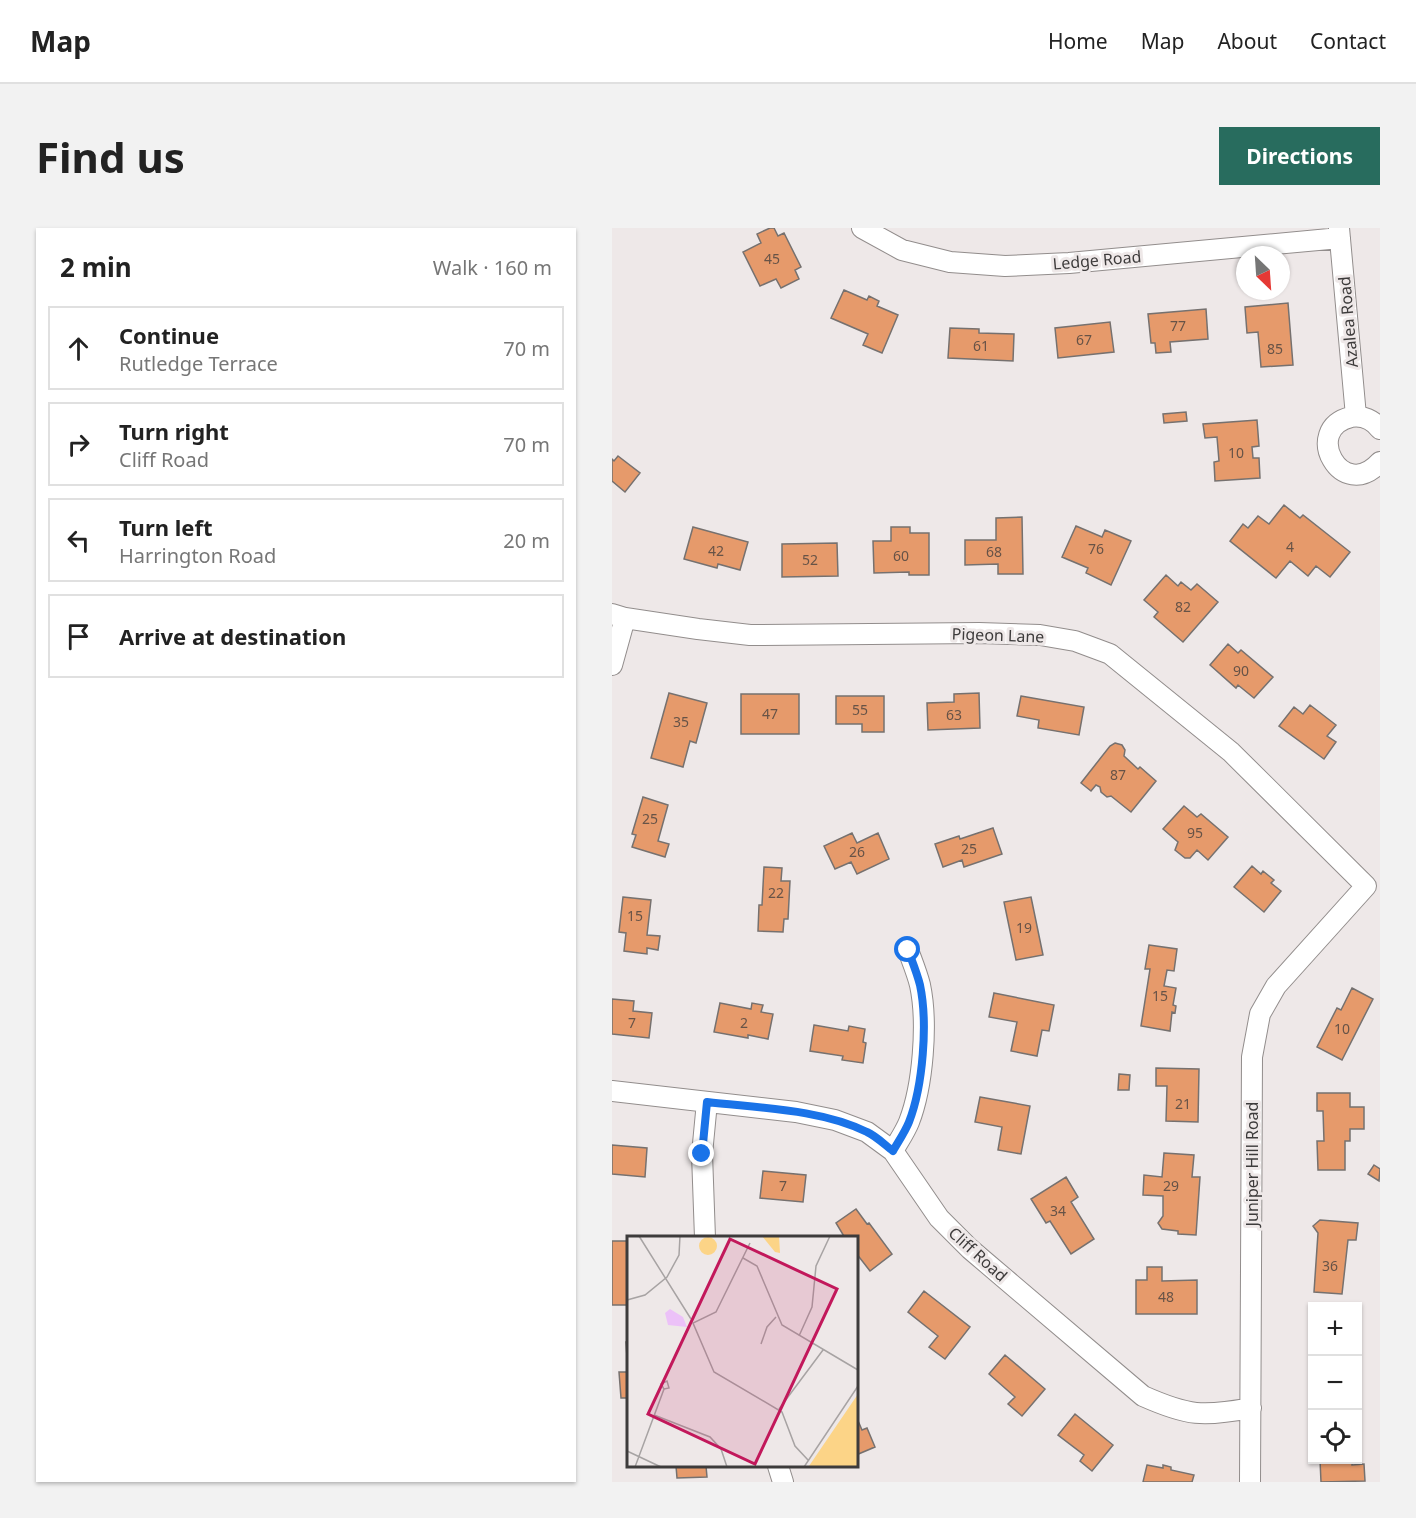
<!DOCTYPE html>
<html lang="en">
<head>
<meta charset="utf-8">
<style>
	body { margin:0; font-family:"Noto Sans",sans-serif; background:#f2f2f2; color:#222 }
	.controls { position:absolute; right:18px; bottom:18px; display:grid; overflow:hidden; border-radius:0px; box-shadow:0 2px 4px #0004 }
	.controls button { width:54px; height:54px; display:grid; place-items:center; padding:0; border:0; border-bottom:2px solid #e0e0e0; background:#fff; color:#222; font:30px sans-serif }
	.compass { position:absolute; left:624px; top:18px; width:54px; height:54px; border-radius:50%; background:#fff; box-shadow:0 2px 4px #0004; rotate:155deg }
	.stop { position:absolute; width:18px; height:18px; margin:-14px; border:4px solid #1a73e8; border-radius:50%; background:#fff }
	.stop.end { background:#1a73e8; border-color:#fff; box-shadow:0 2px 6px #0008 }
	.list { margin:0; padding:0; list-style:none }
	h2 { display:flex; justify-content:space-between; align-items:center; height:78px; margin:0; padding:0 24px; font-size:26px }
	h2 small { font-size:20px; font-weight:400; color:#767676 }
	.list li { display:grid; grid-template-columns:39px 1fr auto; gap:18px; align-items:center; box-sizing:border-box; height:84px; margin:0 12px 12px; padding:0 12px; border:2px solid #e0e0e0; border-radius:0px }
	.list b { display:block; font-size:22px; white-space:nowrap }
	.list p { margin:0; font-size:20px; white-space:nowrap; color:#767676 }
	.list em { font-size:20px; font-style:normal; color:#767676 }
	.icon { flex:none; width:33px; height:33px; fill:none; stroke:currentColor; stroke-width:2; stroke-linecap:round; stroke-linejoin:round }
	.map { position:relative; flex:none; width:768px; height:1254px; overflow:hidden; border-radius:0px }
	header { display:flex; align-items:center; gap:36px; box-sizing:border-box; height:84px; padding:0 30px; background:#fff; border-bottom:2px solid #e0e0e0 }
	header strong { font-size:28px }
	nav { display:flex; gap:33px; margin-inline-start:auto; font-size:21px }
	.intro { display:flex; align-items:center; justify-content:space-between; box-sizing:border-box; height:144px; padding:0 36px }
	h1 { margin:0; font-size:42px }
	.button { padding:15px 27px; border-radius:0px; background:#286c5e; color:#fff; font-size:21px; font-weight:700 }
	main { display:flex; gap:36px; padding:0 36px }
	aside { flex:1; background:#fff; border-radius:0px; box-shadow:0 2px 4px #0004 }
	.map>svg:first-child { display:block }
</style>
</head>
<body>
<header>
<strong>Map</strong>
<nav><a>Home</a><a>Map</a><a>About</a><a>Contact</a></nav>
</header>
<div class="intro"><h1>Find us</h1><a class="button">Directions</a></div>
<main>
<aside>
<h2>2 min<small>Walk · 160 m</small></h2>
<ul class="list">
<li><svg class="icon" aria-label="ahead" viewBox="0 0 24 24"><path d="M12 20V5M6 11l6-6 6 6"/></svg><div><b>Continue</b><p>Rutledge Terrace</p></div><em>70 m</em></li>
<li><svg class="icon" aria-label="right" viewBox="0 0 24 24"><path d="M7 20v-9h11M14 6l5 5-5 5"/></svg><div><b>Turn right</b><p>Cliff Road</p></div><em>70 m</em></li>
<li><svg class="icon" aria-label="left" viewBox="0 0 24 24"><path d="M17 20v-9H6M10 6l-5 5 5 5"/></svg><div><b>Turn left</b><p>Harrington Road</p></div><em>20 m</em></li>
<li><svg class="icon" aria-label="arrive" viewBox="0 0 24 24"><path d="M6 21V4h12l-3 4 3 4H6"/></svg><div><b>Arrive at destination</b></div></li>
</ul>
</aside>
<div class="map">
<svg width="768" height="1254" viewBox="0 0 768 1254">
	<rect width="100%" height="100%" fill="#eee8e8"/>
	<!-- building -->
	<path fill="#e69a6b" stroke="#76716f" stroke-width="1.5" d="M158,0H162L166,8L172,5L189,39L183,42L187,51L169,60L164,51L148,58L131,24L149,15L145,6Z
		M232,62L255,72L257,68L267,73L265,78L286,87L270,125L251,117L256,106L219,90Z
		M676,75L681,137L649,139L646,104L635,105L633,79Z
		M594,81L596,111L558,114L559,124L544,125L543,115H539L536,86Z
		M498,94L502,124L446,130L443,100Z
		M338,100L367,101V105L402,106L401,133L336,130Z
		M574,184L575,193L552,195L551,186Z
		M645,192L647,218L640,219L641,230H647L648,250L603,253L602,234L607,233L605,209L593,210L591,196Z
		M6,228L28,245L13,264L0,253V231L2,233Z
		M672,277L688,290L691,287L738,324L718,349L704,338L696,348L678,333L664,350L618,313L631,296L636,300L646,288L657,296Z
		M410,289L411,346H386V336L353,337V312H384V290Z
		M464,298L490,309L493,302L519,313L499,357L474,345L476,340L450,329Z
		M81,299L136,314L128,342L106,336L105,340L72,331Z
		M279,299H298V305H317V347H297V344L262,345L261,313H279Z
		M225,315L226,348L170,349V316Z
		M554,347L566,358L569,354L579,362L585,356L606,374L571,414L542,389L546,384L532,372Z
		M616,416L626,425L629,422L661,449L642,470L626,457L624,460L598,437Z
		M57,465L95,475L84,515L78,513L71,539L39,530Z
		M367,465L368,500L316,502L315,475L342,474V466Z
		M129,466H187V506H129Z
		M224,468H272V504H250V496H224Z
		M409,468L472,479L467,507L426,500L427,492L405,488Z
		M698,477L724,497L715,508L724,514L712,531L667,498L682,479L691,486Z
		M503,515L510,517L513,522L512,528L526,541L528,539L544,553L519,584L499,568L495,569L489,564L488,559L484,557L479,563L469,555L498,518Z
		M31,569L56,577L46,613L57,616L53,629L20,619L24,607L20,606Z
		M572,578L585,589L589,586L616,609L596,632L585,622L578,630H573L563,622L566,614L551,601Z
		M381,600L390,626L352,639L350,632L331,639L323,616L347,608L348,611Z
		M240,605L245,615L266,605L277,631L245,646L239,634L223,641L212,618Z
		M640,638L649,646L651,643L662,652L659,655L669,663L652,684L622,659Z
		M152,639L170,640L169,653H178L176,691H172L171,704L146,703L147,677H150Z
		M11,669L39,672L35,707L48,708L46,722L35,720V726L12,723L14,705L7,704Z
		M419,669L431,727L404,732L392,674Z
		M537,717L565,721L562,743L555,742L552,758L564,760L561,777L564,778L563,785L560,784L558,803L529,798L538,741H533Z
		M740,760L761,771L730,832L705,819L725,780L729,782Z
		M382,765L442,777L437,803L430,802L425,828L399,823L405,794L377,789Z
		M0,771L22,773L21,783L40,785L37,810L0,806Z
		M108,775L139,781L140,775L151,777L149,784L161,786L156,811L136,807V810L102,804Z
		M202,797L236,803L237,798L253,801L251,814L254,815L251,835L230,832L231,828L198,823Z
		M544,840L587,841L586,894L554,893L555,858H544Z
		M507,846L518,847L517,862H506Z
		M705,865H738V879H752V901H738V913H733V942H706L705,913H712L711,883H705Z
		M368,869L418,878L409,926L386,922L390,899L363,894Z
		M0,917L35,920L33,949L0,946Z
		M552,925L582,927L580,949H588L584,1007L566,1006V1003L550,1001L546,995L551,988V968L531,967L532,947L550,949Z
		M762,937L768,941L767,953L756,946Z
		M151,943L194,947L191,974L148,970Z
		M454,949L466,969L459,974L482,1011L459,1026L438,993L434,995L419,971Z
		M244,981L255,996L257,995L280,1026L258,1043L244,1025V1010H233L224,995Z
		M708,992L746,995L744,1012H736L730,1066L702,1064L706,1005L701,998Z
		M0,1013H16V1077H0Z
		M535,1039H550V1053L585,1052V1086H524V1052H535Z
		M312,1063L358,1099L333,1131L317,1119L326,1108L296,1084Z
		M14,1114H16V1170H9L7,1144H16Z
		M393,1127L433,1161L410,1188L396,1176L403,1169L377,1146Z
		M463,1186L501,1217L480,1243L468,1233L472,1227L446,1207Z
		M244,1188L250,1202L255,1200L263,1219L244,1227Z
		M708,1232H740V1237L752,1236L753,1253L709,1254Z
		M535,1237L551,1240V1237L559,1239V1242L582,1247L580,1254H531Z
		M64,1238H94L95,1249L65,1250Z"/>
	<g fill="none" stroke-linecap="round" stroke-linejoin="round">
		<defs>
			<path id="street" d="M250,0L290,22L338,34L393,38L457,35L728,10
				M727,0L744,188
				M768,201C761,192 751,187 739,189C689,201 730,276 768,234
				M0,386L13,390L86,401L138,407L367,405L428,407L463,413L498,426L619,524L754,658L664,758L648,786L640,829L638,1254
				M0,437L13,390
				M0,863L184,884L223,892L255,904L281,923L327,990L358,1021L531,1168C576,1188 591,1189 639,1180
				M281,923C286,914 293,904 297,894C311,858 316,795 308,757C305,745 300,733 296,722
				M93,1010L90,926L95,874
				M166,1238L171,1254"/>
		</defs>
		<!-- street casing -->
		<use href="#street" stroke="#928d8c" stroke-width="22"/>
		<!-- street -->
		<use href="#street" stroke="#fff" stroke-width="20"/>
	</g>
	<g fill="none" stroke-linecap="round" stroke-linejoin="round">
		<!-- route -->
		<path stroke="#1a73e8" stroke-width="8" d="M90,926L95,874C146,880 209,881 255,904C264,908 273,917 281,923C286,914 293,904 297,894C311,858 316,795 308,757C305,745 300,733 296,722"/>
	</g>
	<g text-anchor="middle" stroke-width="6" stroke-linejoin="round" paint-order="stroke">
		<!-- number labels -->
		<g font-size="14" fill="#675347">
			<text x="160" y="36">45</text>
			<text x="566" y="103">77</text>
			<text x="472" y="117">67</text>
			<text x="369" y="123">61</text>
			<text x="663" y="126">85</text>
			<text x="624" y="230">10</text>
			<text x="678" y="324">4</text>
			<text x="484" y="326">76</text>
			<text x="104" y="328">42</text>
			<text x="382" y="329">68</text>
			<text x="289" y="333">60</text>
			<text x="198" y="337">52</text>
			<text x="571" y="384">82</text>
			<text x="629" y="448">90</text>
			<text x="248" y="487">55</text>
			<text x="158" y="491">47</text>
			<text x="342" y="492">63</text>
			<text x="69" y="499">35</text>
			<text x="506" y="552">87</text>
			<text x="38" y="596">25</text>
			<text x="583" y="610">95</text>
			<text x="357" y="626">25</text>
			<text x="245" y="629">26</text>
			<text x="164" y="670">22</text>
			<text x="23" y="693">15</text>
			<text x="412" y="705">19</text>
			<text x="548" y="773">15</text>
			<text x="20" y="800">7</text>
			<text x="132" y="800">2</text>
			<text x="730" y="806">10</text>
			<text x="571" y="881">21</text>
			<text x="171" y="963">7</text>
			<text x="559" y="963">29</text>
			<text x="446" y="988">34</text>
			<text x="718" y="1043">36</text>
			<text x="554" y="1074">48</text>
		</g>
		<!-- street labels -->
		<g font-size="16" fill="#3d3b3b" stroke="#eee8e8">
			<text transform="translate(485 32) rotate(-5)" y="6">Ledge Road</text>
			<text transform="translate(736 94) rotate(-95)" y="6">Azalea Road</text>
			<text transform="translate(386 407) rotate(2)" y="6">Pigeon Lane</text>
			<text transform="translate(640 936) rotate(-90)" y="6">Juniper Hill Road</text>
			<text transform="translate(366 1026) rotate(42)" y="6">Cliff Road</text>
		</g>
	</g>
	<!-- overview -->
	<g transform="translate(15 1008)">
		<rect width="231" height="231" fill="#eee8e8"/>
		<path d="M135,0H152L153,17L148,16ZM72 10a9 9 0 1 1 18 0a9 9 0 1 1-18 0ZM231,158V231H183L182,230Z" fill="#fcd487"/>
		<path d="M43,73L56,81L60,91L41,89L38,77Z" fill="#ecc1f8"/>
		<path fill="none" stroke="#a7a3a3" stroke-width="1.5" d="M12,0L64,83M123,7L89,76L66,87L87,136L155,176L168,210L181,224M116,22L130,30L155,89L231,134M0,64L18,59L40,41L52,19L53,0M172,100L185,71L189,30L203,0M134,108L140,91L149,81M152,173L196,114M27,179L83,201L94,213L100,231M0,215L34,231M8,231L37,153L34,148L40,145L42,152L37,153M177,231L231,150"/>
		<path fill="#c2185b" fill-opacity="0.15" stroke="#c2185b" stroke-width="3" d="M103,3L210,53L128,228L21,178Z"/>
		<rect width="231" height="231" fill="none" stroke="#3d3b3b" stroke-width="3"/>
	</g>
</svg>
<div class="controls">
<button>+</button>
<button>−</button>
<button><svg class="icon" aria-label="locate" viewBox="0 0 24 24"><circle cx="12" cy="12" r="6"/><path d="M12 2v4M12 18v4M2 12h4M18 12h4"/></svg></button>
</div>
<svg class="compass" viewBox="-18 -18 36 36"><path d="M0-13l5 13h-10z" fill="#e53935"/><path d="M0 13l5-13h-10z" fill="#767676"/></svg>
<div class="stop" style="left:296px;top:722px"></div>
<div class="stop end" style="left:90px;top:926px"></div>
</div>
</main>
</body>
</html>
